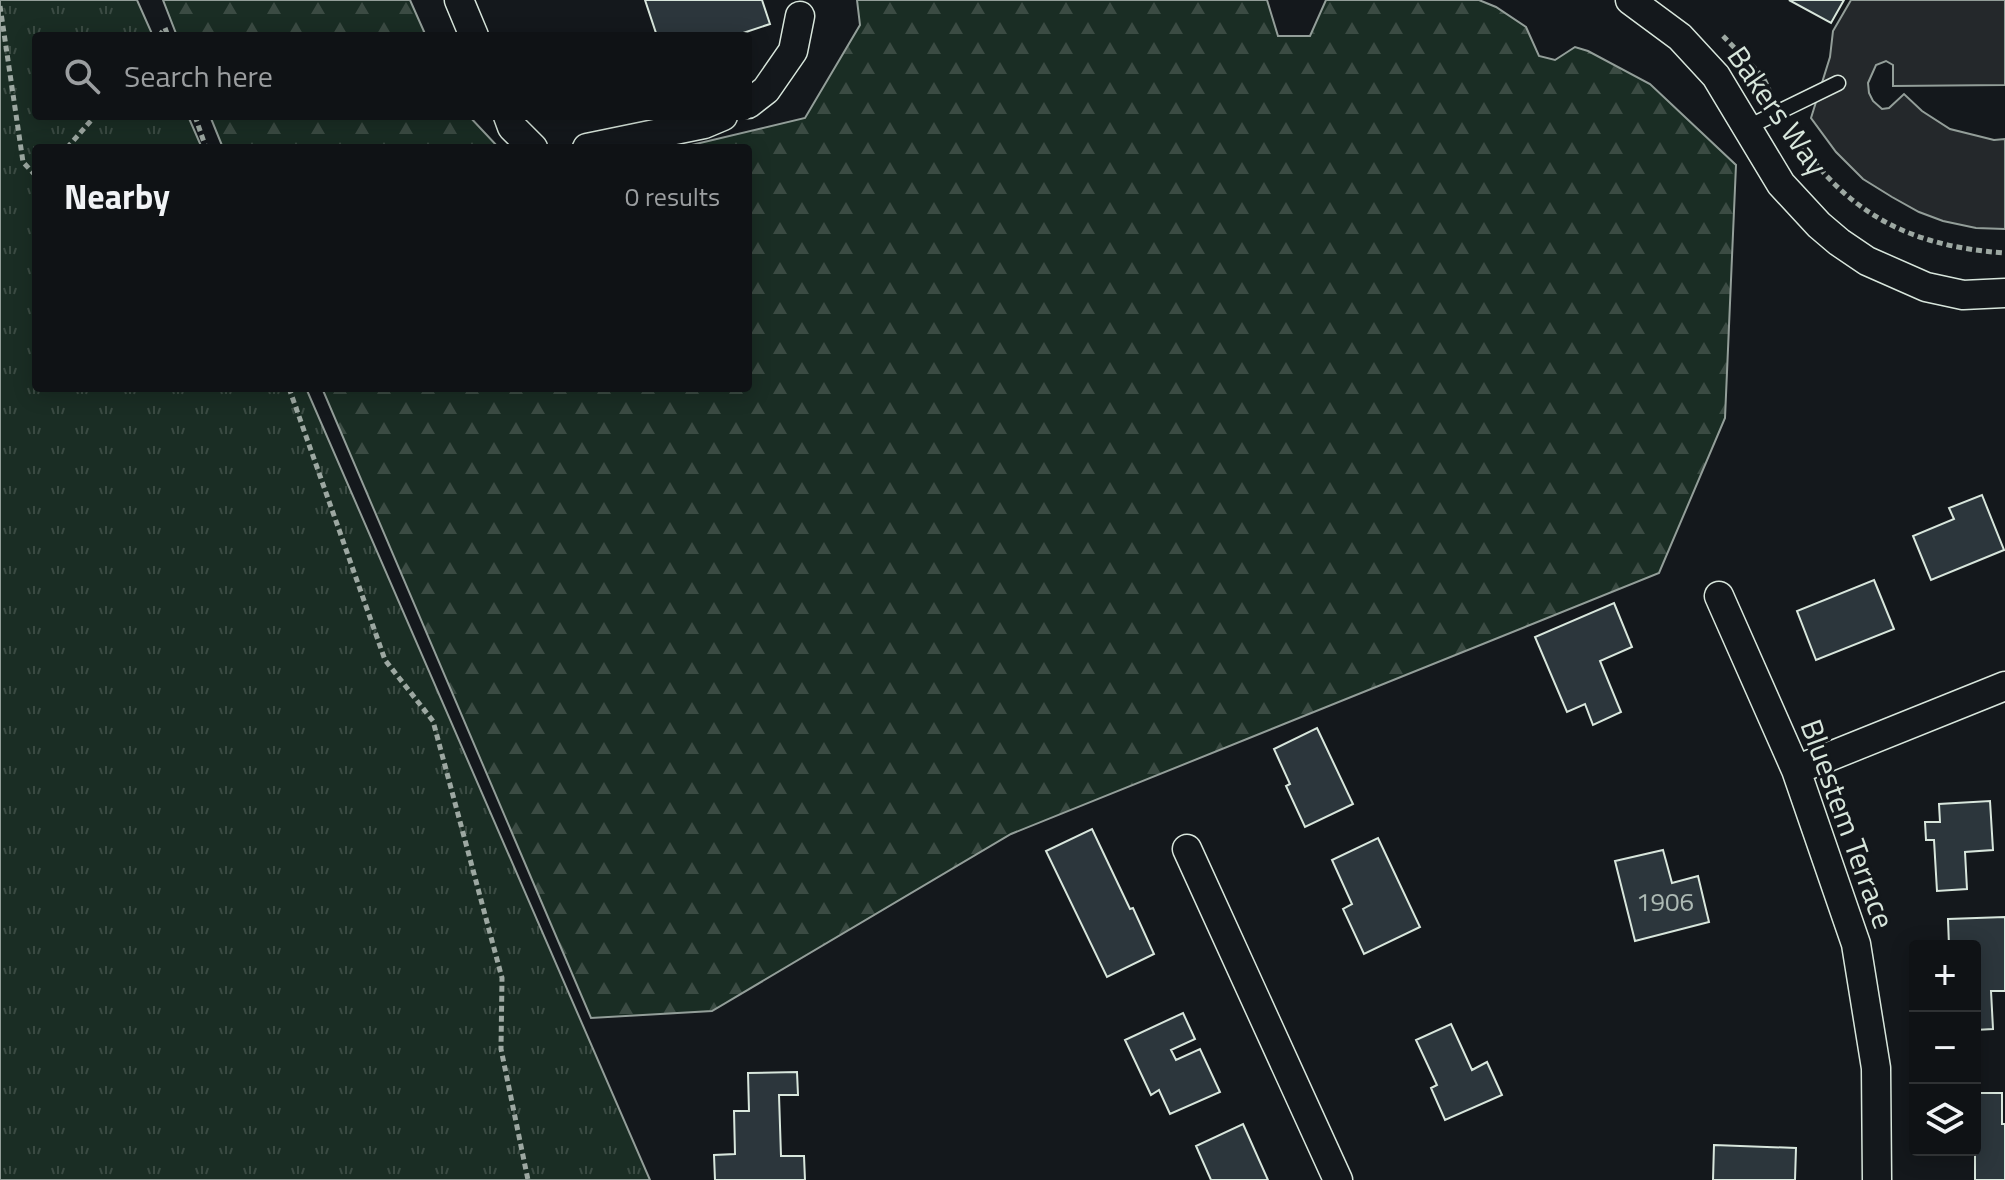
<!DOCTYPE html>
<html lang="en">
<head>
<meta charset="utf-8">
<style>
	body { margin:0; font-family:"Titillium Web",sans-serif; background:#1d2022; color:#f1f3f6 }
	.controls { position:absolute; right:24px; bottom:24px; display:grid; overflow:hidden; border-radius:8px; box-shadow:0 4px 20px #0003 }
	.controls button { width:72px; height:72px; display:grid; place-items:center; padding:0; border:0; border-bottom:2px solid #2f3234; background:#0f1215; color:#f1f3f6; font:40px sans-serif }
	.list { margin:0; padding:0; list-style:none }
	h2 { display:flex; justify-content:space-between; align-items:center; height:104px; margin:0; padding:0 32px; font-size:34px }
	h2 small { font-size:26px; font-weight:400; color:#9b9ea0 }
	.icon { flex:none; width:44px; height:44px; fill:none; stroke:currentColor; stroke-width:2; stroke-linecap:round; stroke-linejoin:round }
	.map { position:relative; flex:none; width:2005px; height:1180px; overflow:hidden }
	.search { position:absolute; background:#0f1215; box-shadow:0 4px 20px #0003; left:32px; top:32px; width:720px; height:88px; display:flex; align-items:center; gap:20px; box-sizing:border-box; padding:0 28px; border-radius:8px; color:#9b9ea0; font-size:30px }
	.panel { position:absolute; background:#0f1215; box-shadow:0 4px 20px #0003; left:32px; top:144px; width:720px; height:248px; border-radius:8px }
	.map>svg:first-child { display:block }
</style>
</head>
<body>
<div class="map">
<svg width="2005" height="1180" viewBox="0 0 2005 1180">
	<defs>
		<pattern id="grass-tufts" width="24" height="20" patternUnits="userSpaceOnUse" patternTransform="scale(2)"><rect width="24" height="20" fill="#1a2d24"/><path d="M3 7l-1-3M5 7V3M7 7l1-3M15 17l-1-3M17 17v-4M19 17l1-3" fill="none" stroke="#3b4b43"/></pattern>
		<pattern id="forest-firs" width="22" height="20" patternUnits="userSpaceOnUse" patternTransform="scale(2)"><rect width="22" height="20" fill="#1a2d24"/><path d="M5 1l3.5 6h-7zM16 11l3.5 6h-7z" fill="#3b4b43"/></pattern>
	</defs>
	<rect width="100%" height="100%" fill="#14181c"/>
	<!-- grass -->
	<path fill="url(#grass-tufts)" stroke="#939e99" stroke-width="2" d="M0,0H137L153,36H36V116H188L202,148H36V388H306L650,1180H0Z"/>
	<!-- forest -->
	<path fill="url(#forest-firs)" stroke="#939e99" stroke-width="2" d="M163,0H410L426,36H177Z
		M857,0H1267L1278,36H1310L1326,0H1479L1496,7L1526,27L1539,56L1555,60L1575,47L1588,51L1650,84L1736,165L1725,418L1659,573L1011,834L712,1011L591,1018L322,388H748V148H679L805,118L860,25Z
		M210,116H469L499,148H223Z"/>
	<!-- parking -->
	<path fill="#24282b" stroke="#939e99" stroke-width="2" d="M1851,0H2005V85L1893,86V65L1886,61L1876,65L1868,83L1869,93L1873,101L1882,109L1889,108L1904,94L1922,111L1950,129L1994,140L2005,139V229L1976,228L1943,221L1919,212L1892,197L1863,179L1836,152L1811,118L1830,57L1833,31Z"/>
	<!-- building -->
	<path fill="#2c363c" stroke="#d8e6dc" stroke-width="2" d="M645,0H762L770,24L740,34V36H657Z
		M1789,0H1844L1831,23Z
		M1982,495L2004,550L1931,580L1913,536L1954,519L1949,508Z
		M1874,580L1894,629L1816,660L1797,611Z
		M1614,603L1632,647L1600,661L1621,712L1593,725L1585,704L1567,712L1535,637Z
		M1317,728L1353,804L1305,827L1286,786L1290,784L1274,749Z
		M1990,801L1993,850L1965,852L1967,889L1937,891L1934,840H1926L1925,822H1940L1939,804Z
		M1092,829L1130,909L1133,908L1154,954L1107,977L1046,851Z
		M1378,838L1420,927L1364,954L1343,909L1352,904L1332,860Z
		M1663,850L1672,883L1698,876L1709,922L1635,941L1615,861Z
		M2005,917V991H1991L1993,1029L1975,1030V946H1949L1948,919Z
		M1183,1013L1195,1039L1171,1050L1176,1060L1200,1049L1220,1092L1170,1114L1159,1090L1151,1095L1125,1040Z
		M1451,1024L1472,1070L1487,1062L1502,1095L1445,1120L1431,1088L1437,1085L1416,1040Z
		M797,1072L798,1095H779L781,1156H804L805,1180H715L714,1155L735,1154L734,1111H749L748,1073Z
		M1975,1093H2002V1124H2005V1180H1975Z
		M1243,1124L1268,1180H1211L1196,1146Z
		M1714,1145L1796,1148L1795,1180H1713Z"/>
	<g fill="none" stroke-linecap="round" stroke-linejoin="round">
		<defs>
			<path id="service" d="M1748,127L1838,83"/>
			<path id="minor" d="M459,0L474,36
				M1630,0L1680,37L1716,76L1781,184L1819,225L1839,242L1867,261L1926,287L1963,295L2005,293
				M748,104L766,90L793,51L800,16
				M508,116L512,127L533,148
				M587,148L704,124L723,116
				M1719,596L1796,770L1856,944L1876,1068L1877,1180
				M1796,770L2005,686
				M1187,849L1338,1180"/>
		</defs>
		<!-- service casing -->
		<use href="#service" stroke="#d8e6dc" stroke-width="17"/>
		<!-- minor casing -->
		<use href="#minor" stroke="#d8e6dc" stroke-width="31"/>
		<!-- path -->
		<path stroke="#9da8a2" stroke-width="5" stroke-dasharray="6 4" stroke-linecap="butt" d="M0,6L23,162L36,176
			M159,36L165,28L168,36
			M1723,36L1763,77L1770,92
			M195,116L206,148
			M1790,129C1845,212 1906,246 2005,253
			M67,148L95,116
			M289,388L385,660L433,721L502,978L501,1049L528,1180"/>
		<!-- service -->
		<use href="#service" stroke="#14181c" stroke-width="14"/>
		<!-- minor -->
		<use href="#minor" stroke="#14181c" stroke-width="28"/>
	</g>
	<g text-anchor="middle" stroke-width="6" stroke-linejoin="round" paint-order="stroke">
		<!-- number labels -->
		<g font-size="26" fill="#adbab4">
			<text x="1665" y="911">1906</text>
		</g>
		<!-- street labels -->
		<g font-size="30" fill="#d8e6dc" stroke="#14181c">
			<text transform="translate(1777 111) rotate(55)" y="10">Bakers Way</text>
			<text transform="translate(1847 824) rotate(70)" y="10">Bluestem Terrace</text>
		</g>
	</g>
</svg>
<div class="controls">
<button>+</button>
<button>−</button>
<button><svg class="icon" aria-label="layers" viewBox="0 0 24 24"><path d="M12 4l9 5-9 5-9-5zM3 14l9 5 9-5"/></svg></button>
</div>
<div class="search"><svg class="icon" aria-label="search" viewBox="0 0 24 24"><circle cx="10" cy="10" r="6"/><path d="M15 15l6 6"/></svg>Search here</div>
<section class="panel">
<h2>Nearby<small>0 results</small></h2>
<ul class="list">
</ul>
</section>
</div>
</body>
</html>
